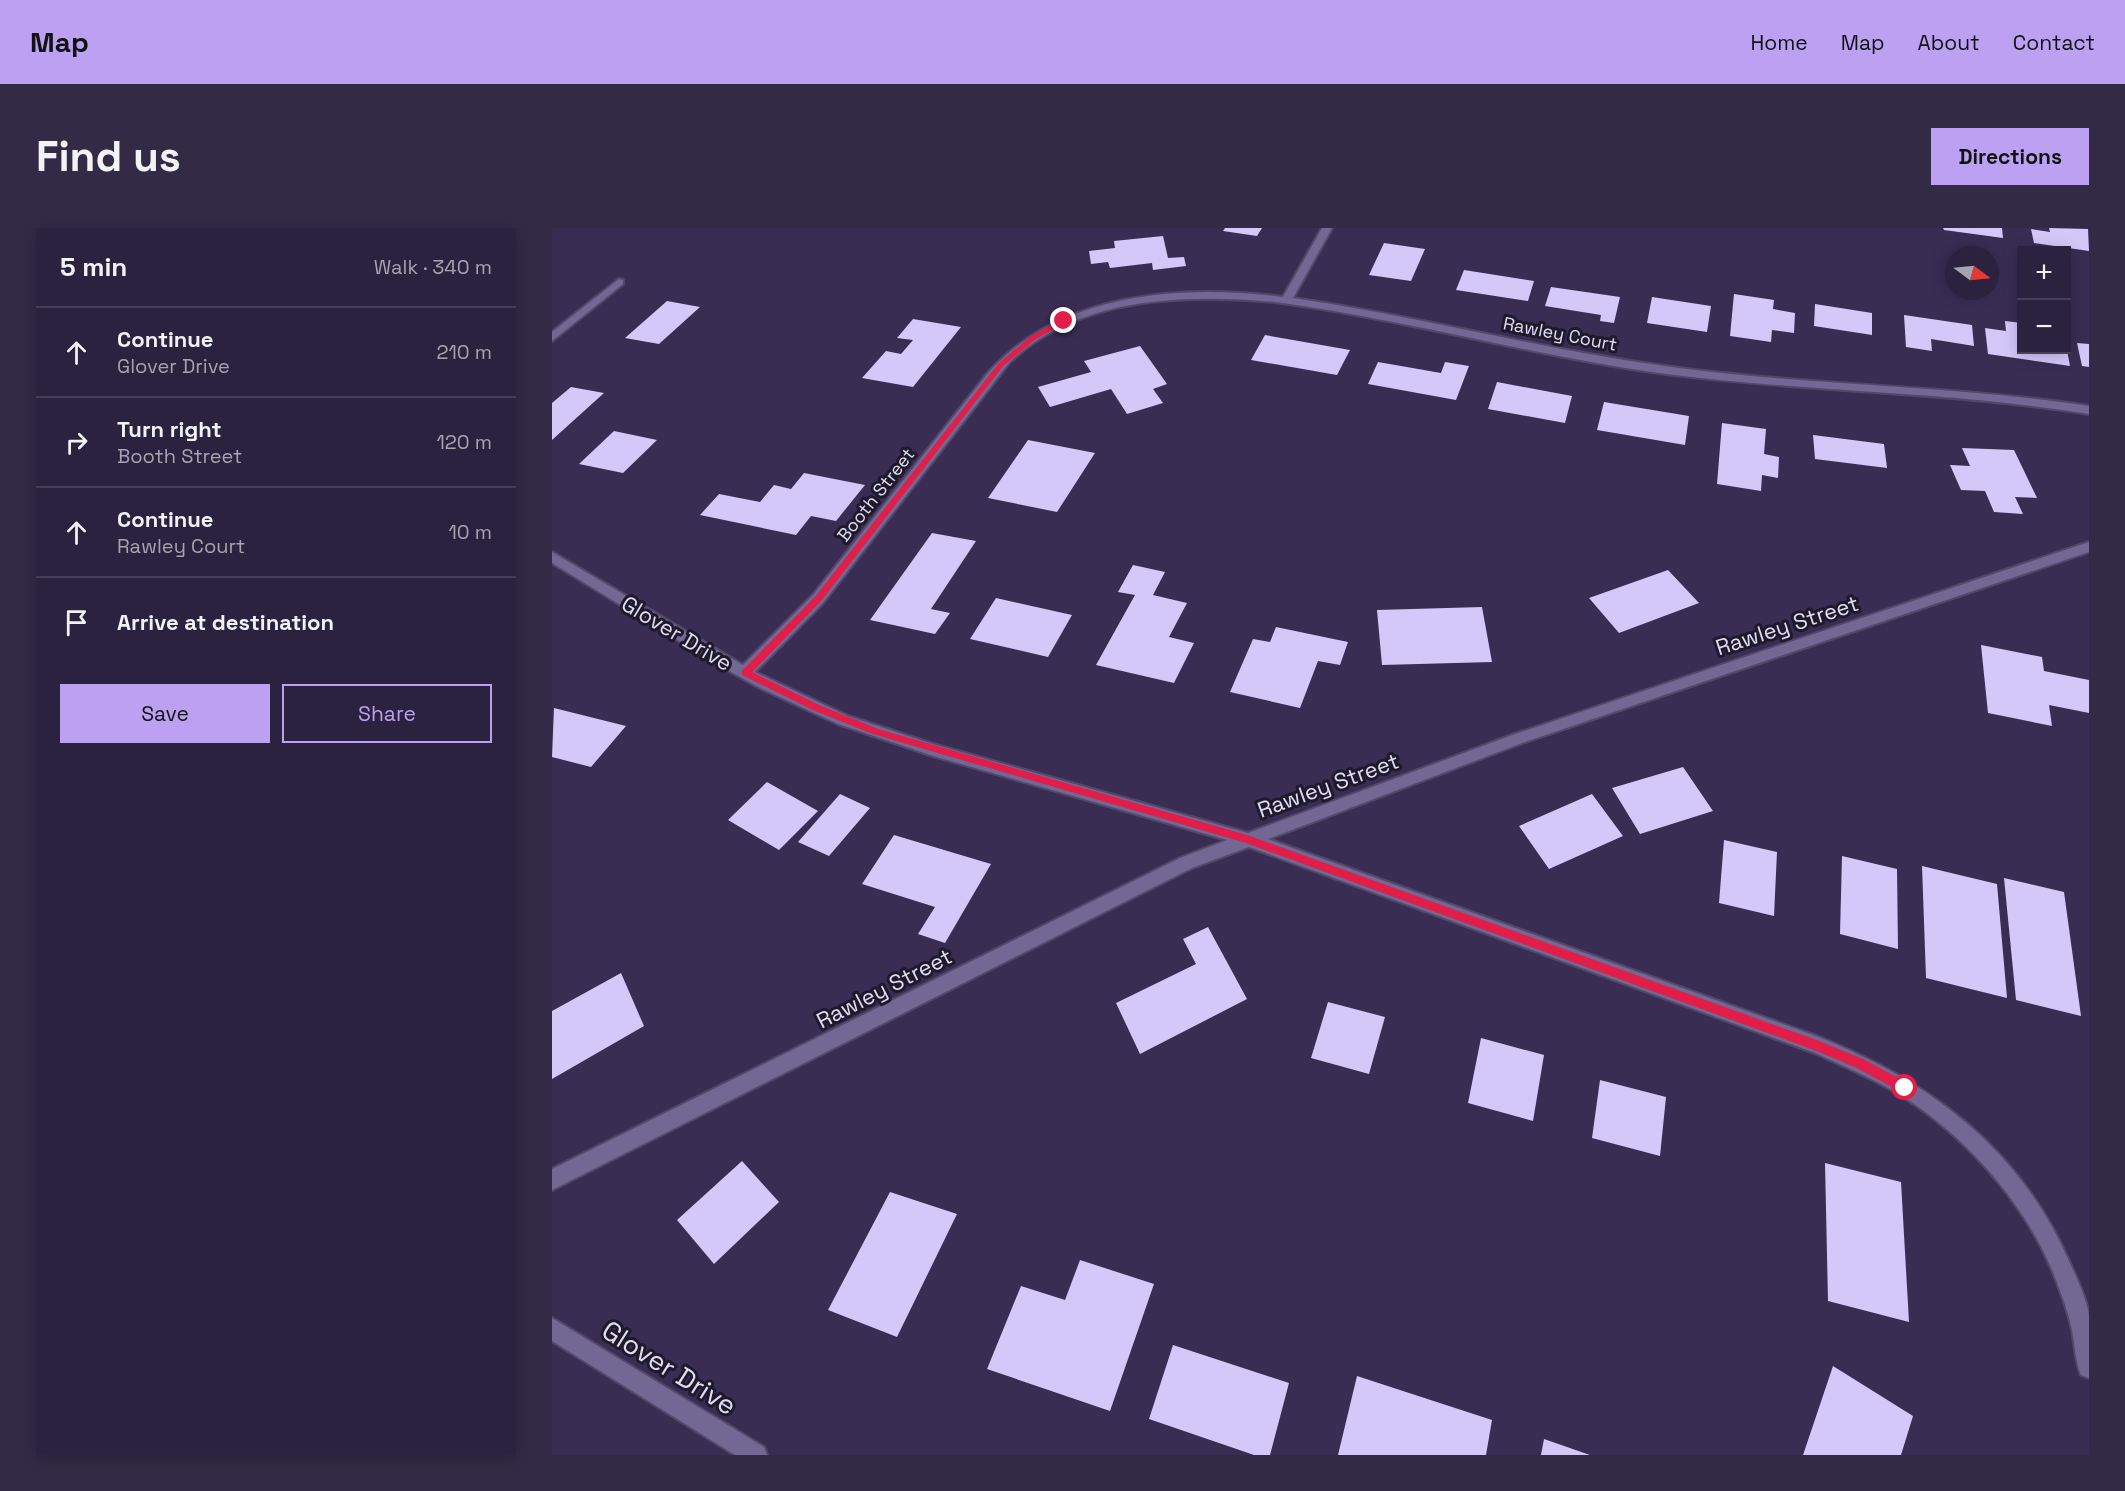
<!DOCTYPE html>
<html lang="en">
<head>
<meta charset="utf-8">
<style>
	body { margin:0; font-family:"Space Grotesk",sans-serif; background:#332a46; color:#f1f3f6 }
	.controls { position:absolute; right:18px; top:18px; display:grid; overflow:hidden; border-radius:0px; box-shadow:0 3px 15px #0003 }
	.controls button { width:54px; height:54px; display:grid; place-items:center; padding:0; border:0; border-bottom:2px solid #473f59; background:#2b223f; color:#f1f3f6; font:30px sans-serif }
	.compass { position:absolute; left:1393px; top:18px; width:54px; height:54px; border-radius:50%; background:#2b223f; box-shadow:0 3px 15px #0003; rotate:106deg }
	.stop { position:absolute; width:18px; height:18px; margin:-14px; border:4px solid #e11d48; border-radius:50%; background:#fff }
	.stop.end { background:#e11d48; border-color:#fff; box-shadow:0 2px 6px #0008 }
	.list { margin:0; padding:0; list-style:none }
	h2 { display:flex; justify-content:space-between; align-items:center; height:78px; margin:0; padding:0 24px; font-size:26px }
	h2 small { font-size:20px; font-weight:400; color:#a6a4b0 }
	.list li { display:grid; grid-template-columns:39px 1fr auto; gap:18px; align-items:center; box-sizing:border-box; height:90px; padding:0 24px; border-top:2px solid #473f59 }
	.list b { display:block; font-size:22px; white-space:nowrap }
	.list p { margin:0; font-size:20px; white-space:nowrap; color:#a6a4b0 }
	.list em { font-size:20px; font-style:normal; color:#a6a4b0 }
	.actions { display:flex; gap:12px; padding:18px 24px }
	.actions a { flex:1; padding:14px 0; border:2px solid #bca0f2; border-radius:0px; text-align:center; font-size:21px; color:#bca0f2 }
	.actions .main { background:#bca0f2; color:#111 }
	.icon { flex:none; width:33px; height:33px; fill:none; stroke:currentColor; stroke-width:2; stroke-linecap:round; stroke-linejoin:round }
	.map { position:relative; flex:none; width:1537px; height:1227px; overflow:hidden; border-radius:0px }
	header { display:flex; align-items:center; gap:36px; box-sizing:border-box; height:84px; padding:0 30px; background:#bca0f2; color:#111 }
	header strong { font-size:28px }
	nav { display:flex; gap:33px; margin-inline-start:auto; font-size:21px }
	.intro { display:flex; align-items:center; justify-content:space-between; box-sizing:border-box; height:144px; padding:0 36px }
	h1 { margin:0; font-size:42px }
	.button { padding:15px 27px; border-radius:0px; background:#bca0f2; color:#111; font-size:21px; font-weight:700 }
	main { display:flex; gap:36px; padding:0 36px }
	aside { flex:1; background:#2b223f; border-radius:0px; box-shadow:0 3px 15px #0003 }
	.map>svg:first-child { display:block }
</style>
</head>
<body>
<header>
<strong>Map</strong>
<nav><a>Home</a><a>Map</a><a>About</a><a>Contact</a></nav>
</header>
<div class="intro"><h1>Find us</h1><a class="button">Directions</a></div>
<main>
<aside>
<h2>5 min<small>Walk · 340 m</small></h2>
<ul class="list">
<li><svg class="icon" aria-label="ahead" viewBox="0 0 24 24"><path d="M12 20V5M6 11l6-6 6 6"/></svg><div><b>Continue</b><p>Glover Drive</p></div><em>210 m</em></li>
<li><svg class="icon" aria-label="right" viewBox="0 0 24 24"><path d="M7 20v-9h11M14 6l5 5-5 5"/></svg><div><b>Turn right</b><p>Booth Street</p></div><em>120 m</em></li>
<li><svg class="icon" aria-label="ahead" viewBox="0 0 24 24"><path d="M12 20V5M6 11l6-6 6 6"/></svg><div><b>Continue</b><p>Rawley Court</p></div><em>10 m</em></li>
<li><svg class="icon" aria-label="arrive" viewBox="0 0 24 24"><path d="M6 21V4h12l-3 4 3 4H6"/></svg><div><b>Arrive at destination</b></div></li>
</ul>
<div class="actions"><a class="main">Save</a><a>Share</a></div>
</aside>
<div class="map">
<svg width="1537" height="1227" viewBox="0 0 1537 1227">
	<rect width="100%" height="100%" fill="#392d54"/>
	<!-- building -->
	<path fill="#d4c8f9" d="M673,0H710L705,8L671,3Z
		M1391,0H1450L1451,10L1392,2Z
		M1497,0L1536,1L1537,23L1482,15L1479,1L1498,4Z
		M611,8L616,30L632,29L634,38L601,42L600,35L558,40L556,34L539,36L537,23L563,20L562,13Z
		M832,15L873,21L859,53L817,47Z
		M912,42L982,53L976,73L904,62Z
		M999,59L1068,69L1062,95L1048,93L1049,87L993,78Z
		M1182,66L1222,72L1221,81L1243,85L1242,105L1220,102L1219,114L1178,108Z
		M1100,69L1159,78L1155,104L1095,95Z
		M115,73L148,79L107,116L73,110Z
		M1263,76L1320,85V107L1262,98Z
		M1352,87L1420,97L1422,118L1379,111L1380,123L1354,119Z
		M361,91L409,99L361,159L310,150L334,123L349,126L361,112L345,110Z
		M1453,93L1470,95V122H1515L1518,138L1436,126L1433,100L1454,103Z
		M713,107L798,122L785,147L699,132Z
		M1525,115L1537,116V139L1530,138Z
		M588,118L615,156L601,161L611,175L575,186L559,161L498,179L486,159L539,144L532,133Z
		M826,134L889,145L893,134L917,138L904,172L816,156Z
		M945,154L1020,168L1013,195L936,181Z
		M19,159L52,165L0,212V175Z
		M1052,174L1137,188L1133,217L1045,202Z
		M1170,195L1214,201L1212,226L1227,229L1226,250L1210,247L1209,263L1165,256Z
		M62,203L105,212L71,245L27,236Z
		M1261,207L1332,216L1335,240L1263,231Z
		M476,212L543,225L505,284L436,270Z
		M1410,220L1462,222L1485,270L1463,269L1471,286L1442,284L1433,263L1409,262L1398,237L1418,238Z
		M252,245L313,257L284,293L259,288L244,307L148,287L167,266L208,274L222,257L239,261Z
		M380,305L424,313L379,381L398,385L383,406L318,392Z
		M581,337L613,344L601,367L635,375L617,409L642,415L622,455L544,437L583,367L566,364Z
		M1116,342L1147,375L1067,405L1037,370Z
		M444,370L520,387L496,429L418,411Z
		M930,379L940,434L830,437L825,382Z
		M724,399L796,414L788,437L766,433L748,480L678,464L701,411L718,414Z
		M1429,417L1490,429L1492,443L1537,452V485L1497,477L1500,498L1436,485Z
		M2,480L74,498L39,539L0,529Z
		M1131,539L1161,583L1088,606L1060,560Z
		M215,554L266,583L227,622L176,592Z
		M288,566L318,580L277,628L246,614Z
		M1040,566L1071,608L997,641L967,598Z
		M342,607L439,636L393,715L366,706L383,679L310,656Z
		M1172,612L1225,624L1222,688L1167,675Z
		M1290,628L1345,641L1346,721L1288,706Z
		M1370,638L1445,656L1455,770L1374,750Z
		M1452,650L1512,664L1529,788L1464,772Z
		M656,699L695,771L588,826L564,775L644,736L631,711Z
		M69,745L92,798L0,851V783Z
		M776,774L833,789L817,846L759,830Z
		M929,810L992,827L981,893L916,875Z
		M1048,852L1114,869L1108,928L1040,910Z
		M190,933L227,974L162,1036L125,992Z
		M1273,935L1349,954L1357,1094L1276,1073Z
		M338,964L405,986L345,1109L276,1082Z
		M528,1032L602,1056L558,1183L435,1141L469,1058L513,1072Z
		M621,1117L737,1155L718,1227H702L597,1191Z
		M1281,1138L1361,1188L1349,1227H1251Z
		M805,1148L940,1192L934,1227H786Z
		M992,1211L1038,1227H989Z"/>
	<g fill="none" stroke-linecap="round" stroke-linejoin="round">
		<defs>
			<path id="minor" d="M770,0H780L741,70C873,89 1002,125 1135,141C1269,158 1404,158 1537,178V186C1395,163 1250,164 1107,145C978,127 852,91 723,74C634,66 526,68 457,135L271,375L203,444L296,488L381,516L696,605L963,506L1537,314V324L973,514L716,611L1267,809C1377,853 1467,920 1516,1031C1524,1048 1533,1067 1537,1086C1537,1106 1537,1130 1537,1150L1529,1147C1523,1133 1523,1117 1520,1102C1517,1089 1513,1075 1508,1063C1482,986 1421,914 1353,870C1324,852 1294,839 1263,825L697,619L640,640L0,962V941L628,630L675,612L381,528L286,496L208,460L168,438L0,335V324L191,437L261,367L435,146C507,64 630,56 731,69Z
				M67,51L71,52V56L0,113V104Z
				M0,1090L212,1219L215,1227H183L0,1113Z"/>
		</defs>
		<!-- minor casing -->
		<use href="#minor" stroke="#53486a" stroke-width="4"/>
		<!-- minor -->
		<use href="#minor" fill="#736793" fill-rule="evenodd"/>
	</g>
	<!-- route -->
	<path fill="#e11d48" d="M510,91L516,93L484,111L451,138L269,373L200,444L267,477L326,501L695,607L1267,813L1313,832L1357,856V864H1349L1305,840L1265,823L694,615L321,506L261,482L190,447V443L263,369L447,135L479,108Z"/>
	<g text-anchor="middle" stroke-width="6" stroke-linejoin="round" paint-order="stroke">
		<!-- far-street labels -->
		<g font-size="18" fill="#e1dbf4" stroke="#1f1a2b">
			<text transform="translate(1008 106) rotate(11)" y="6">Rawley Court</text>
			<text transform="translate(324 267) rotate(-52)" y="6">Booth Street</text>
		</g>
		<!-- street labels -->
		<g font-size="22" fill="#e1dbf4" stroke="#1f1a2b">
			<text transform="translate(1235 397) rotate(-18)" y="8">Rawley Street</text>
			<text transform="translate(125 405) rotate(31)" y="8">Glover Drive</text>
			<text transform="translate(776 557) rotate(-20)" y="8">Rawley Street</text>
			<text transform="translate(332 760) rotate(-27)" y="8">Rawley Street</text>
		</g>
		<!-- near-street labels -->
		<g font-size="27" fill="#e1dbf4" stroke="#1f1a2b">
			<text transform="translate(117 1140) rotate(32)" y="9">Glover Drive</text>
		</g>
	</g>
</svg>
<div class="controls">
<button>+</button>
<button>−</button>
</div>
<svg class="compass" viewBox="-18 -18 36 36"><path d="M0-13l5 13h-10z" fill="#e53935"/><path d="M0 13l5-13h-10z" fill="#a6a4b0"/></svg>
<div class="stop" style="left:1353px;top:860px"></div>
<div class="stop end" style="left:512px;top:93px"></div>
</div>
</main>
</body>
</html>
